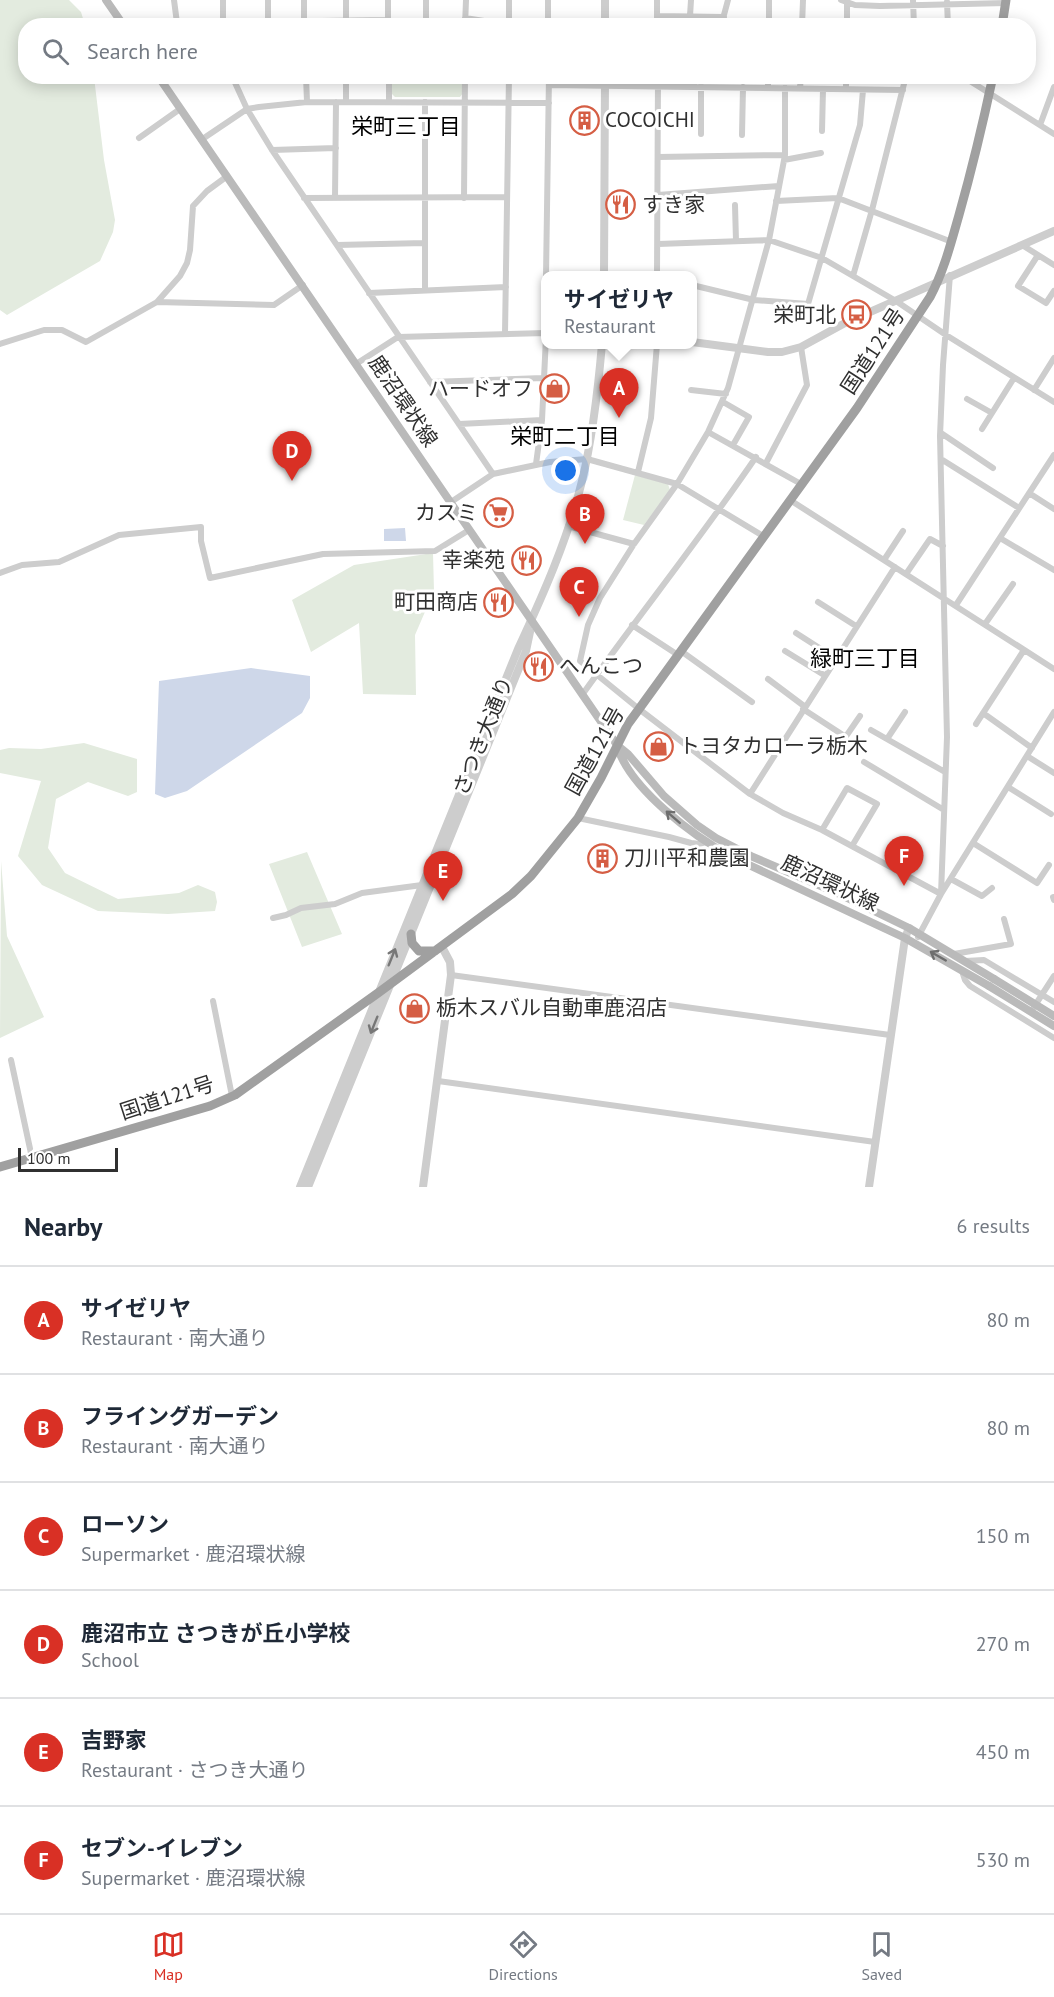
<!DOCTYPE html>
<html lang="en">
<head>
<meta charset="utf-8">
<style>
	body { margin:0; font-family:"PT Sans","Noto Sans JP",sans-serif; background:#f6f6f7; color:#1f2937 }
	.scale { position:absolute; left:18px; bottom:15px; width:100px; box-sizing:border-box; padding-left:6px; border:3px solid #303030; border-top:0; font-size:16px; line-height:21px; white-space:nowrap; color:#303030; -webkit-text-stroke:4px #fff; paint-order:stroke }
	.you { position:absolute; left:566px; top:471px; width:21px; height:21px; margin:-15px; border:4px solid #fff; border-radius:50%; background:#1a73e8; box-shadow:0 0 0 9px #1a73e833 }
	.badge { display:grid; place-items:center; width:39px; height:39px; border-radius:50%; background:#d93025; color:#fff; font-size:20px; font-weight:700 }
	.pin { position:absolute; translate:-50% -50px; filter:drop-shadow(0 2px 3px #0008) }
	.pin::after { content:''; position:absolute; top:32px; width:21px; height:18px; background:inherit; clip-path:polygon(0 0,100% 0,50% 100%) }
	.popup { position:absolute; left:541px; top:271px; width:156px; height:78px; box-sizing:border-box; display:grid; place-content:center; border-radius:12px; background:#fff; filter:drop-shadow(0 2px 4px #0005); font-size:20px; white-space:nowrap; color:#747a83 }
	.popup b { font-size:22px; color:#1f2937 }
	.popup::after { content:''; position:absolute; left:50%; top:100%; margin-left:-12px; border:12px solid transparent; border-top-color:#fff }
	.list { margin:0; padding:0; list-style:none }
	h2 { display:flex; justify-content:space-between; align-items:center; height:78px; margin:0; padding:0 24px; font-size:26px }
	h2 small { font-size:20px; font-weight:400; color:#747a83 }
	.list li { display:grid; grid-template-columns:39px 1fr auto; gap:18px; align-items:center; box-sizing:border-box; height:108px; padding:0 24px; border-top:2px solid #e0e1e3 }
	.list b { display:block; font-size:22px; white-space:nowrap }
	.list p { margin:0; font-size:20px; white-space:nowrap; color:#747a83 }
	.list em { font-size:20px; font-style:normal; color:#747a83 }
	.icon { flex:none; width:33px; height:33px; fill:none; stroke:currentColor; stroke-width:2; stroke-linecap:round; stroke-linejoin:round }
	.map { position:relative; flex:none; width:1054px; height:1187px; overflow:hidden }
	.search { position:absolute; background:#fff; box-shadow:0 3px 15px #0003; left:18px; right:18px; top:18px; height:66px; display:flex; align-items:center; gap:15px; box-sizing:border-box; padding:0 21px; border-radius:24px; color:#747a83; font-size:22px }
	.sheet { height:726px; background:#fff }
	nav { display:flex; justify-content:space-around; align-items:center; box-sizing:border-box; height:84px; border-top:2px solid #e0e1e3; background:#fff; font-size:16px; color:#747a83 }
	nav a { display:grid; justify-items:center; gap:3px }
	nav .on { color:#d93025 }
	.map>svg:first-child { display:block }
</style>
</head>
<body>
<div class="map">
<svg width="1054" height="1187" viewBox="0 0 1054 1187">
	<rect width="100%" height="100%" fill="#fff"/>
	<!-- green -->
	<path fill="#e3ebdf" d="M0,0H69L81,12L85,25L26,26V76L94,77L104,160L115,220L113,232L100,261L7,315L0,310Z
		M665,19H719L721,24L663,26Z
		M392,77H464L463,93L460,97H395L392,94Z
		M635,475L668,484L670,490L644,525L623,520Z
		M433,553L434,591L415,635L416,695L363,694L359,623L311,652L292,600L354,565Z
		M84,743L137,759V792L128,796L88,782L56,799L48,848L65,873L118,899L179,893L198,885L215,892L217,902L215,911L168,914L98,911L42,885L18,856L41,781L0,773V750L9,748L41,749Z
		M307,852L342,934L302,947L269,864Z
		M1,861L7,936L44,1017L0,1038Z"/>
	<!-- water -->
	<path fill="#ced7e9" d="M405,528L406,541H384V529Z
		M251,668L310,676V698L302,713L187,791L165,798L155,794L159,681Z"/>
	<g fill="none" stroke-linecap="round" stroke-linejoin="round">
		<!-- minor -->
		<path stroke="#cdcdcd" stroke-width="6" d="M174,0L177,23
			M223,0V25
			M268,0V21
			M304,0V26
			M346,0V26
			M388,0V26
			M509,0V26
			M548,0V26
			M657,0V26
			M841,0L855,5L880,6L1006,3
			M913,0L914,26
			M947,2L948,26
			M657,16L724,17
			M690,16L691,0
			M465,18L517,26
			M173,26L177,23L388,20
			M426,26V0
			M465,26L466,0
			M721,26L728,0
			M769,26V0
			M802,26L803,0
			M847,26V2
			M232,76L247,109L272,150L493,474
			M306,76L307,102
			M346,76V102
			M389,76V102
			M962,76L1054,134
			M549,85L903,90
			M701,86V134
			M694,87V76
			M768,87V76
			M785,88V155L769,240L728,388L708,432L677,484L634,544L600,598L588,625L580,661L639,709L750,794L783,813L822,830L941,894
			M800,88L801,76
			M846,89V76
			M1040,125L1054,87
			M822,131L823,89
			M742,135L743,87
			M139,138L180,109
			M201,140L247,109L259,107L307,102L549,103
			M272,150L336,148
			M658,157L785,155
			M784,160L821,153
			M658,195L779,186
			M304,198L507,197
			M335,198L336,102
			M464,198L465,76
			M776,201L838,198L952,242
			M735,205L736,241
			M658,244L769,240L822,258L896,301L946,335L1054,402
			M337,245L425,243
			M1022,245L1054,265
			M1038,255L1018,286L1046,303L1054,291
			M546,276L549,76
			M657,276L658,76
			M853,276L872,210L906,76
			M692,285L754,300L808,304L860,125L863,90
			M425,290V102
			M369,293L506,287
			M157,302L274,305L303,285
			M505,334L509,76
			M0,344L44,330H62L86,342L157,302L180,276L187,263L190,250L193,206L207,191L226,177
			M356,364L398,337L546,333
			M430,382L543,378
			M691,390L726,394
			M1034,390L1054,358
			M967,399L992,413
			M723,402L749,417L733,445
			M459,424L542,420
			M982,429L1014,378
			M708,432L801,484
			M941,433L993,468
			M941,459L1019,508
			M766,463L807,385L801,347
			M536,464L542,420L546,337
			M638,472L651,418L657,344
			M1029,493L1054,509
			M790,500L1054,669
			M451,502L493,474L550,462L587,459L677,484L763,536
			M568,526L634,544
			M1000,538L1054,570
			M884,560L903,531
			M0,573L22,565L59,562L119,535L201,527V541L210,578L323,554L435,551L469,530
			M906,574L930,539L943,546
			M818,602L856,626
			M956,605L1054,455
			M985,624L1013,584
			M632,625L678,655
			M796,633L835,658
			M681,651L752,702
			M785,651L824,675
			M768,679L804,706
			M582,695C639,615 700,539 756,457
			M803,709L846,737
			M983,713L1032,748
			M976,724L1024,650
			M871,730L945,772
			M887,739L905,712
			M840,745L860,716
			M1027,756L1054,773
			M864,762L944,810
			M1008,787L1051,814
			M750,794L895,567
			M578,818L669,837L691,843L700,844L706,842
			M822,830L847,788L877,804L852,846
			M973,843L1037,883L1049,865
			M951,879L982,896L992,888
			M941,894L947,737L940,436L943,365L950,275
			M1053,897L1054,900
			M273,918L286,915L301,908L335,904L362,893L422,885
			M918,937L941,894L1054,712
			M954,954L1011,944L1004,919
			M965,961L984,960L1054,1002
			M962,971L965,980L970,986L1054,1038
			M451,975L890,1035
			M213,1001L232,1096
			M1034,1007L1054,976
			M11,1060L32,1158
			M438,1081L875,1142"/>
		<!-- tertiary -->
		<path stroke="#cdcdcd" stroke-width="8" d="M605,0V26
			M604,276L605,76
			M692,342L768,352H782L801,347L845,323L1054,231
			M300,1187L518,649C543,595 568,539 582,481C593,436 598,390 602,344
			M308,1187L526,651L530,632
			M423,1187L451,975L450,962L442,947
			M869,1187L905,938L909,928"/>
		<!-- secondary -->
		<path stroke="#bababa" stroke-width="8" d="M106,0L124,26
			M158,76L617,745L628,754L664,796L697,825L716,838L753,857L835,892L909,928L994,979
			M617,746C630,789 693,836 732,857L905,938L989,986"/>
		<!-- trunk -->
		<path stroke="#a0a0a0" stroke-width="9" d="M1002,26L1006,0
			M411,934L412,943L419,951H435
			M0,1167L210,1106L235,1095L378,993L512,894L531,876L578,818L601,778L628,724L639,709L857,408L930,297C944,271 951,243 959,215C972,169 983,123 993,76"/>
		<!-- secondary-bridge -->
		<path stroke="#bababa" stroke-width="8" d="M994,979L1054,1016
			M989,986L1054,1026"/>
	</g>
	<!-- one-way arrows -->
	<defs><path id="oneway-shaft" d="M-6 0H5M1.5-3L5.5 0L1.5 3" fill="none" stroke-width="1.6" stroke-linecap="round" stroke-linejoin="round" transform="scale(1.5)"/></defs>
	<g stroke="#6e6e6e">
		<use href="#oneway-shaft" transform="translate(673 817) rotate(-139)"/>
		<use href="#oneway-shaft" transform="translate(938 956) rotate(-150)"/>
	</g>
	<g stroke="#777">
		<use href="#oneway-shaft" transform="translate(392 957) rotate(-68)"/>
		<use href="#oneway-shaft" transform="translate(374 1025) rotate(112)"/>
	</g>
	<!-- icons -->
	<defs>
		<symbol id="building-ring" viewBox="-11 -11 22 22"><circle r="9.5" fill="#fff" stroke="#d55e44" stroke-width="1.5"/><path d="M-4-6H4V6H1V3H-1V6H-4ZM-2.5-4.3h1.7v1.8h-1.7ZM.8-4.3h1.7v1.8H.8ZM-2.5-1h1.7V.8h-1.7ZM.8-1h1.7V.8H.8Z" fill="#d55e44"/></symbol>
		<symbol id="restaurant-ring" viewBox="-11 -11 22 22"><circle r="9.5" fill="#fff" stroke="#d55e44" stroke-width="1.5"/><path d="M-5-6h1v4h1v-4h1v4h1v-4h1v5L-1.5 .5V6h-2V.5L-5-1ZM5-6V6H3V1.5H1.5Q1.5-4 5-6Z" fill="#d55e44"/></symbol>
		<symbol id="bus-ring" viewBox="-11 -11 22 22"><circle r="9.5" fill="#fff" stroke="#d55e44" stroke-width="1.5"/><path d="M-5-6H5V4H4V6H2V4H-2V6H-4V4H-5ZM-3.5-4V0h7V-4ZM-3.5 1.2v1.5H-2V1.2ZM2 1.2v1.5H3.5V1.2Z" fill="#d55e44"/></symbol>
		<symbol id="shop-ring" viewBox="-11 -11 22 22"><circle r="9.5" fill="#fff" stroke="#d55e44" stroke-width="1.5"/><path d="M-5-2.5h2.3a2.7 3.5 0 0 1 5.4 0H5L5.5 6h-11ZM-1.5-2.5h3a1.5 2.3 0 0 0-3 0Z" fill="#d55e44"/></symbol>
		<symbol id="supermarket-ring" viewBox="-11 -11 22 22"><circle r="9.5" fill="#fff" stroke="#d55e44" stroke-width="1.5"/><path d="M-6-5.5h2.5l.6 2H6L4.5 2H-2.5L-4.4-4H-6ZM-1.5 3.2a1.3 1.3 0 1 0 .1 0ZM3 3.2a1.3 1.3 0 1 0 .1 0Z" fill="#d55e44"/></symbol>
	</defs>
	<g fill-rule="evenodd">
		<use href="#building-ring" x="568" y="104" width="33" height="33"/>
		<use href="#restaurant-ring" x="604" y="188" width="33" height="33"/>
		<use href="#bus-ring" x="840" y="298" width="33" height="33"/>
		<use href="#shop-ring" x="538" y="372" width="33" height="33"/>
		<use href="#supermarket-ring" x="482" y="496" width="33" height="33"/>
		<use href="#restaurant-ring" x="510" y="544" width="33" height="33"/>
		<use href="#restaurant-ring" x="482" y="586" width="33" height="33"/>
		<use href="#restaurant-ring" x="522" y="650" width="33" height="33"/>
		<use href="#shop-ring" x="642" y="730" width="33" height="33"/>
		<use href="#building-ring" x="586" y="842" width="33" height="33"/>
		<use href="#shop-ring" x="398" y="992" width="33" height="33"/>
	</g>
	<g text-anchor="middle" stroke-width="6" stroke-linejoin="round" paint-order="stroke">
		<!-- poi labels -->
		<g font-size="21" fill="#303030" stroke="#fff" text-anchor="start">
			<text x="605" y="127">COCOICHI</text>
			<text x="642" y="212">すき家</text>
			<text x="836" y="322" text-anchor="end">栄町北</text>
			<text x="533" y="396" text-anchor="end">ハードオフ</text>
			<text x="478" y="520" text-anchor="end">カスミ</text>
			<text x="505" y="567" text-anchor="end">幸楽苑</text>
			<text x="478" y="609" text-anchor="end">町田商店</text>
			<text x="559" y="673">へんこつ</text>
			<text x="679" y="753">トヨタカローラ栃木</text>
			<text x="624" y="865">刀川平和農園</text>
			<text x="436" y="1015">栃木スバル自動車鹿沼店</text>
		</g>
		<!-- street labels -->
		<g font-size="21" fill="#303030" stroke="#fff">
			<text transform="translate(873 351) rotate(-57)" y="7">国道121号</text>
			<text transform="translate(403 401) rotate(56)" y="7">鹿沼環状線</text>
			<text transform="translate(483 736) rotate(-68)" y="7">さつき大通り</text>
			<text transform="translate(595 751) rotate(-61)" y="7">国道121号</text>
			<text transform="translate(830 883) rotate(25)" y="7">鹿沼環状線</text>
			<text transform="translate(167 1098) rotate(-18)" y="7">国道121号</text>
		</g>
		<!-- neighbourhood labels -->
		<g font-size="22" fill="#000" stroke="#fff">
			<text x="406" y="134">栄町三丁目</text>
			<text x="565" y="444">栄町二丁目</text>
			<text x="865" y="666">緑町三丁目</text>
		</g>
	</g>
</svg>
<div class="scale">100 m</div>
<div class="you"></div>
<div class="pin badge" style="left:619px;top:418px">A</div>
<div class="popup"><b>サイゼリヤ</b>Restaurant</div>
<div class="pin badge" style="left:585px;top:544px">B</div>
<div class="pin badge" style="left:579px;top:617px">C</div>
<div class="pin badge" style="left:292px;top:481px">D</div>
<div class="pin badge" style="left:443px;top:901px">E</div>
<div class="pin badge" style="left:904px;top:886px">F</div>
<div class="search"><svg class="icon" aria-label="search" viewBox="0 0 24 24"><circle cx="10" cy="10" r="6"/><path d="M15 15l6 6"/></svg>Search here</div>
</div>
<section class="sheet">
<h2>Nearby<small>6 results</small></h2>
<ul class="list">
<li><span class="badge">A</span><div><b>サイゼリヤ</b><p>Restaurant · 南大通り</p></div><em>80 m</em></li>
<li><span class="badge">B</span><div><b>フライングガーデン</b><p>Restaurant · 南大通り</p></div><em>80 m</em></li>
<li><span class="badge">C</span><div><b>ローソン</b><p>Supermarket · 鹿沼環状線</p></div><em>150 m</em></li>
<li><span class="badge">D</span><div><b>鹿沼市立 さつきが丘小学校</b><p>School</p></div><em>270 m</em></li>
<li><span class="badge">E</span><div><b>吉野家</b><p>Restaurant · さつき大通り</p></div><em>450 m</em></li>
<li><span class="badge">F</span><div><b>セブン-イレブン</b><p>Supermarket · 鹿沼環状線</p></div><em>530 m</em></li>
</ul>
</section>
<nav>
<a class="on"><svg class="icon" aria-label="map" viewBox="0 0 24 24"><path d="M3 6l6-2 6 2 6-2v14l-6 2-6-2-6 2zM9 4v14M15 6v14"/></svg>Map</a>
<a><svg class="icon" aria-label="directions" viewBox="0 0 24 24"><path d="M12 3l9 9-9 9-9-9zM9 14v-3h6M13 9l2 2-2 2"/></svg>Directions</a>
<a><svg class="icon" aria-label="saved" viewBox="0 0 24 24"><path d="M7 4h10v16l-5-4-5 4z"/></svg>Saved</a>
</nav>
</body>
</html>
